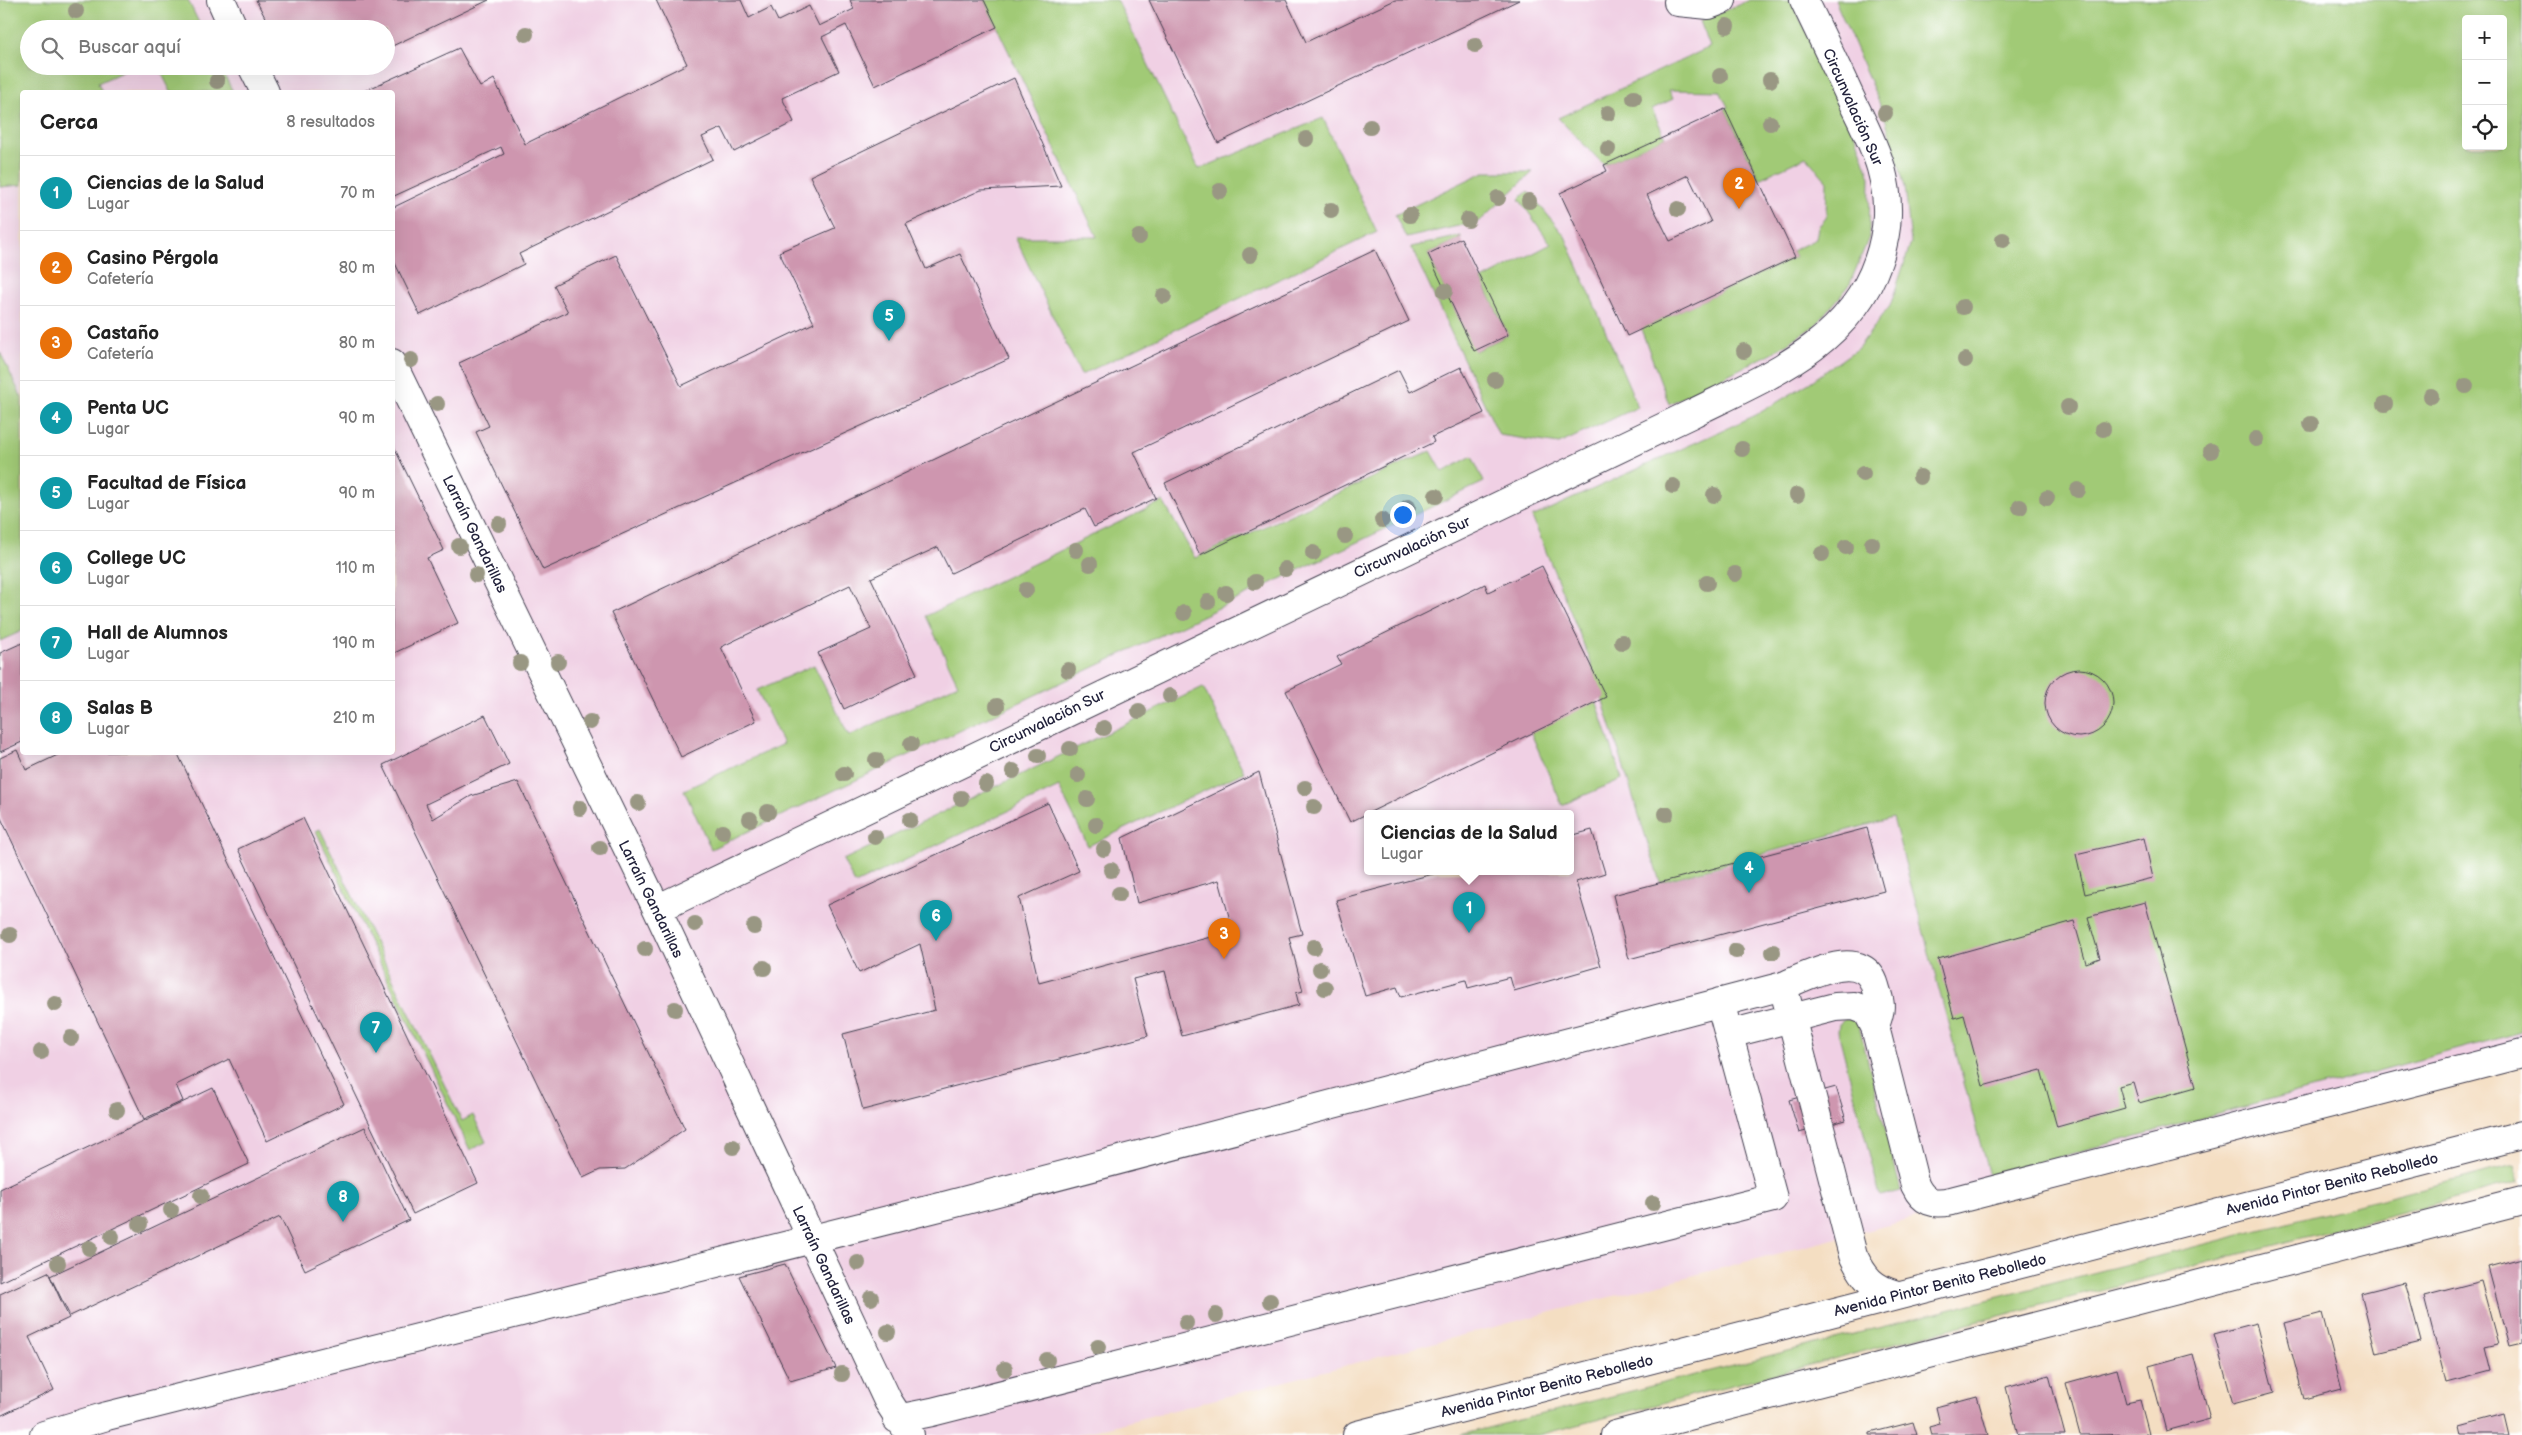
<!DOCTYPE html>
<html lang="es">
<head>
<meta charset="utf-8">
<style>
	body { margin:0; font-family:"Balsamiq Sans",sans-serif; background:#f6f6f6; color:#222 }
	.controls { position:absolute; right:15px; top:15px; display:grid; overflow:hidden; border-radius:5px; box-shadow:0 5px 20px #0002 }
	.controls button { width:45px; height:45px; display:grid; place-items:center; padding:0; border:0; border-bottom:1px solid #e0e0e0; background:#fff; color:#222; font:25px sans-serif }
	.you { position:absolute; left:1402px; top:514px; width:18px; height:18px; margin:-12px; border:4px solid #fff; border-radius:50%; background:#1a73e8; box-shadow:0 0 0 8px #1a73e833 }
	.badge { display:grid; place-items:center; width:32px; height:32px; border-radius:50%; background:#b45309; color:#fff; font-size:16px; font-weight:700 }
	.pin { position:absolute; translate:-50% -41px; filter:drop-shadow(0 1px 2px #0008) }
	.pin::after { content:''; position:absolute; top:26px; width:18px; height:15px; background:inherit; clip-path:polygon(0 0,100% 0,50% 100%) }
	.popup { position:absolute; left:1364px; top:810px; width:210px; height:65px; box-sizing:border-box; display:grid; place-content:center; border-radius:5px; background:#fff; filter:drop-shadow(0 1px 4px #0005); font-size:16px; white-space:nowrap; color:#767676 }
	.popup b { font-size:19px; color:#222 }
	.popup::after { content:''; position:absolute; left:50%; top:100%; margin-left:-10px; border:10px solid transparent; border-top-color:#fff }
	.list { margin:0; padding:0; list-style:none }
	h2 { display:flex; justify-content:space-between; align-items:center; height:65px; margin:0; padding:0 20px; font-size:21px }
	h2 small { font-size:16px; font-weight:400; color:#767676 }
	.list li { display:grid; grid-template-columns:32px 1fr auto; gap:15px; align-items:center; box-sizing:border-box; height:75px; padding:0 20px; border-top:1px solid #e0e0e0 }
	.list b { display:block; font-size:19px; white-space:nowrap }
	.list p { margin:0; font-size:16px; white-space:nowrap; color:#767676 }
	.list em { font-size:16px; font-style:normal; color:#767676 }
	.icon { flex:none; width:28px; height:28px; fill:none; stroke:currentColor; stroke-width:2; stroke-linecap:round; stroke-linejoin:round }
	.map { position:relative; flex:none; width:2522px; height:1435px; overflow:hidden }
	.search { position:absolute; background:#fff; box-shadow:0 5px 20px #0002; left:20px; top:20px; width:375px; height:55px; display:flex; align-items:center; gap:12px; box-sizing:border-box; padding:0 18px; border-radius:28px; color:#767676; font-size:19px }
	.panel { position:absolute; background:#fff; box-shadow:0 5px 20px #0002; left:20px; top:90px; width:375px; height:665px; border-radius:5px }
	.map>svg:first-child { display:block }
</style>
</head>
<body>
<div class="map">
<svg width="2522" height="1435" viewBox="0 0 2522 1435">
	<rect width="100%" height="100%" fill="#fff"/>
	<filter id="ink" filterUnits="userSpaceOnUse"><feTurbulence type="fractalNoise" baseFrequency=".02" numOctaves="2"/><feDisplacementMap in="SourceGraphic" scale="10" xChannelSelector="R" yChannelSelector="G"/><feConvolveMatrix kernelMatrix="1 2 1 2 8 2 1 2 1" color-interpolation-filters="sRGB"/></filter>
	<filter id="wash" filterUnits="userSpaceOnUse"><feTurbulence type="fractalNoise" baseFrequency=".0096" numOctaves="4" result="noise"/><feDisplacementMap in="SourceGraphic" scale="20" xChannelSelector="R" yChannelSelector="G"/><feGaussianBlur stdDeviation="1.12" result="paint"/><feColorMatrix in="noise" values="0 0 0 0 0 0 0 0 0 0 0 0 0 0 0 0 0 1.4 0 .05"/><feComposite in="paint" operator="in"/></filter>
	<g filter="url(#wash)">
		<rect width="100%" height="100%" fill="#f4dec2"/>
		<!-- built -->
		<path fill="#f0d0e4" fill-rule="evenodd" d="M0,0H2522V1065L1849,1235L1077,1435H0ZM2466,19H2503V146H2466ZM29,29H386V66H29ZM22,92H392V752H22ZM1368,814H1570V872H1368Z"/>
		<!-- green -->
		<path fill="#a1ca76" stroke="#627658" fill-rule="evenodd" d="M0,0H188L202,29H29V66H135L98,83L102,92H22V185L0,187Z
			M984,0H1117L1199,169L1323,118L1377,232L1081,375L1015,237H1097Z
			M1750,0H1791L1853,127L1870,177L1869,237L1849,286L1816,325L1772,353L1669,404L1641,329L1795,257L1792,251L1816,239L1818,227L1826,218L1827,181L1806,157L1759,179L1725,109L1728,107L1720,91L1669,90L1673,99L1652,109L1665,137L1604,165L1558,118L1710,47L1700,21Z
			M1835,0H2522V1032L1989,1176L1893,818L1660,882L1590,660L1532,517L1756,415L1809,383L1858,348L1890,306L1911,243L1905,187L1884,114ZM2466,19H2503V146H2466Z
			M158,66H220L233,92H171Z
			M1484,172H1533L1480,221L1406,238L1395,215Z
			M1528,191L1565,236L1638,407L1559,444L1499,435L1411,247L1461,236V238L1428,254L1475,351L1508,335L1482,280L1551,244L1519,199Z
			M0,352L22,398V631L0,641Z
			M1431,451L1443,472L1472,456L1484,482L711,849L684,790L783,744L757,690L814,665L849,736L958,684L926,616L1163,501L1195,558Z
			M1203,687L1244,772L1088,846L1059,787L855,884L843,860Z
			M1596,700L1622,779L1562,805L1531,733Z
			M320,829L462,1121L473,1115L486,1142L470,1150L316,831Z
			M1845,1019L1853,1020L1859,1026L1901,1191L1880,1196L1838,1031L1839,1024Z
			M2514,1165L2519,1182L1538,1435H1460Z"/>
		<g id="blocks">
			<!-- building -->
			<path fill="#ce96af" fill-rule="evenodd" d="M256,0H489L386,49V29H271Z
				M656,0H741L749,18L771,7L778,21L809,6L819,26L854,9L850,0H984L997,27L875,86L846,25L822,37L839,71L782,98L794,122L734,152L722,128L702,137L713,159L519,254L524,264L420,315L392,257V208L504,154L501,147L392,197V92H362L459,48L480,87L494,79L525,144L687,64Z
				M1149,0H1286L1306,42L1395,0H1519L1218,143Z
				M1014,78L1061,186L981,190L906,224L926,269L960,254L1009,359L543,570L476,432L489,426L459,363L568,312L554,285L616,255L681,386L814,323L779,252L835,228L810,176Z
				M1725,109L1795,257L1627,336L1560,193L1607,171L1604,165ZM1688,175L1711,222L1670,241L1647,195Z
				M1461,238L1508,335L1474,351L1428,254Z
				M1375,250L1409,321L1134,452L1156,498L1094,527L1085,509L951,573L938,547L871,578L917,674L844,709L818,653L871,629L850,585L721,647L756,721L681,757L611,613Z
				M1461,367L1484,413L1432,437L1434,442L1200,555L1165,483L1399,370L1410,392Z
				M392,443L444,550L427,558L458,623L392,654Z
				M1542,566L1606,697L1350,822L1286,691L1341,664L1337,657L1485,584L1488,592Z
				M22,643V742L0,752V653Z
				M2045 703a34 34 0 1 1 68 0a34 34 0 1 1-68 0Z
				M485,715L509,764L426,804L433,819L471,796L518,782L685,1129L625,1169L600,1170L583,1178L383,765Z
				M17,750L26,770L64,752H177L344,1104L267,1141L229,1059L176,1085L183,1101L144,1119L0,816V758Z
				M1259,772L1302,934L1289,937L1303,991L1296,993L1299,1005L1182,1036L1165,971L1133,979L1148,1036L863,1110L843,1034L935,1010L920,944L859,973L827,905L1048,803L1079,871L1019,898L1039,983L1233,931L1219,880L1137,903L1122,838Z
				M303,818L478,1183L413,1214L238,849Z
				M1867,828L1884,891L1629,959L1613,895Z
				M1592,830L1605,873L1576,882L1601,966L1514,991L1510,977L1468,988L1466,980L1401,997L1397,987L1365,996L1336,900L1440,872H1570V836Z
				M2144,838L2153,878L2085,894L2076,854Z
				M2145,902L2196,1087L2139,1103L2133,1082L2119,1086L2125,1108L2057,1127L2041,1070L1983,1086L1964,1015L1954,1018L1938,959L2074,921L2086,963L2100,958L2088,917Z
				M1836,1087L1846,1120L1799,1133L1789,1100Z
				M213,1088L249,1164L0,1282V1189Z
				M365,1127L409,1220L305,1270L280,1217L70,1316L50,1276Z
				M2522,1258V1343L2509,1346L2488,1267Z
				M785,1264L836,1368L790,1381L739,1276Z
				M48,1272L69,1318L29,1337L54,1390L0,1416V1294Z
				M2481,1281L2498,1344L2485,1347L2491,1371L2446,1383L2424,1296Z
				M2405,1282L2421,1342L2376,1353L2361,1293Z
				M2322,1313L2342,1389L2304,1399L2284,1323Z
				M2256,1323L2274,1393L2233,1404L2214,1334Z
				M2193,1354L2210,1419L2166,1431L2149,1366Z
				M2117,1369L2126,1403L2140,1400L2149,1434L2080,1435L2066,1383Z
				M2049,1375L2065,1435H2018L2006,1387Z
				M1977,1396L1988,1435H1931L1929,1427L1940,1424L1936,1407Z
				M2504,1414L2509,1435H2462L2460,1426Z
				M1913,1422L1917,1435H1870V1433Z"/>
		</g>
	</g>
	<g filter="url(#ink)">
		<use href="#blocks" fill-opacity="0" stroke="#423e4f" stroke-width="1"/>
		<g fill="none" stroke-linecap="round" stroke-linejoin="round">
			<defs>
				<path id="minor" d="M221,0L234,29
					M1678,2L1709,5L1722,0
					M252,66L265,92
					M392,363L657,909L888,1401L910,1435
					M657,909L1691,414C1765,377 1849,346 1878,261C1889,229 1890,201 1881,168C1874,144 1862,122 1851,99C1836,66 1820,33 1804,0
					M1783,986C1807,976 1863,945 1875,986C1877,994 1882,1004 1879,1013C1878,1018 1876,1022 1875,1027
					M1729,1034L1835,1007L1854,1006L1867,1011L1875,1027L1915,1185C1923,1202 1933,1205 1951,1201L2522,1054
					M897,1419L932,1412L1773,1198L1720,1002
					M44,1435L107,1416L940,1207L1783,986L1853,1255C1864,1278 1872,1288 1897,1295
					M1357,1435L2522,1135
					M1615,1435L2522,1201"/>
			</defs>
			<!-- minor casing -->
			<use href="#minor" stroke="#423e4f" stroke-width="30"/>
			<!-- minor -->
			<use href="#minor" stroke="#fff" stroke-width="28"/>
		</g>
		<!-- trees -->
		<g fill="#999783">
			<circle cx="76" cy="11" r="8"/>
			<circle cx="1727" cy="26" r="8"/>
			<circle cx="526" cy="34" r="8"/>
			<circle cx="1475" cy="45" r="8"/>
			<circle cx="1720" cy="76" r="8"/>
			<circle cx="1770" cy="80" r="8"/>
			<circle cx="217" cy="81" r="8"/>
			<circle cx="1634" cy="98" r="8"/>
			<circle cx="1608" cy="113" r="8"/>
			<circle cx="1885" cy="113" r="8"/>
			<circle cx="1770" cy="123" r="8"/>
			<circle cx="1370" cy="127" r="8"/>
			<circle cx="1306" cy="139" r="8"/>
			<circle cx="1608" cy="149" r="8"/>
			<circle cx="1220" cy="191" r="8"/>
			<circle cx="1498" cy="198" r="8"/>
			<circle cx="1529" cy="201" r="8"/>
			<circle cx="1678" cy="209" r="8"/>
			<circle cx="1331" cy="210" r="8"/>
			<circle cx="1410" cy="215" r="8"/>
			<circle cx="1468" cy="220" r="8"/>
			<circle cx="1139" cy="237" r="8"/>
			<circle cx="2003" cy="240" r="8"/>
			<circle cx="1250" cy="255" r="8"/>
			<circle cx="1445" cy="291" r="8"/>
			<circle cx="1164" cy="296" r="8"/>
			<circle cx="1963" cy="307" r="8"/>
			<circle cx="1744" cy="351" r="8"/>
			<circle cx="411" cy="360" r="8"/>
			<circle cx="1965" cy="360" r="8"/>
			<circle cx="1495" cy="380" r="8"/>
			<circle cx="2466" cy="386" r="8"/>
			<circle cx="2431" cy="396" r="8"/>
			<circle cx="437" cy="404" r="8"/>
			<circle cx="2385" cy="404" r="8"/>
			<circle cx="2068" cy="407" r="8"/>
			<circle cx="2311" cy="424" r="8"/>
			<circle cx="2103" cy="429" r="8"/>
			<circle cx="2256" cy="439" r="8"/>
			<circle cx="1742" cy="449" r="8"/>
			<circle cx="2211" cy="451" r="8"/>
			<circle cx="1863" cy="474" r="8"/>
			<circle cx="1920" cy="477" r="8"/>
			<circle cx="1673" cy="486" r="8"/>
			<circle cx="2078" cy="490" r="8"/>
			<circle cx="1714" cy="495" r="8"/>
			<circle cx="1797" cy="495" r="8"/>
			<circle cx="1436" cy="496" r="8"/>
			<circle cx="2047" cy="498" r="8"/>
			<circle cx="1408" cy="507" r="8"/>
			<circle cx="2020" cy="507" r="8"/>
			<circle cx="1382" cy="520" r="8"/>
			<circle cx="499" cy="524" r="8"/>
			<circle cx="1345" cy="536" r="8"/>
			<circle cx="1872" cy="544" r="8"/>
			<circle cx="459" cy="546" r="8"/>
			<circle cx="1846" cy="547" r="8"/>
			<circle cx="1076" cy="550" r="8"/>
			<circle cx="1313" cy="553" r="8"/>
			<circle cx="1822" cy="554" r="8"/>
			<circle cx="1090" cy="564" r="8"/>
			<circle cx="1285" cy="569" r="8"/>
			<circle cx="1735" cy="574" r="8"/>
			<circle cx="476" cy="575" r="8"/>
			<circle cx="1255" cy="582" r="8"/>
			<circle cx="1707" cy="583" r="8"/>
			<circle cx="1026" cy="590" r="8"/>
			<circle cx="1226" cy="593" r="8"/>
			<circle cx="1208" cy="602" r="8"/>
			<circle cx="1184" cy="613" r="8"/>
			<circle cx="1622" cy="642" r="8"/>
			<circle cx="558" cy="662" r="8"/>
			<circle cx="520" cy="663" r="8"/>
			<circle cx="1068" cy="670" r="8"/>
			<circle cx="1170" cy="696" r="8"/>
			<circle cx="997" cy="706" r="8"/>
			<circle cx="1139" cy="711" r="8"/>
			<circle cx="590" cy="722" r="8"/>
			<circle cx="1104" cy="728" r="8"/>
			<circle cx="911" cy="744" r="8"/>
			<circle cx="1070" cy="749" r="8"/>
			<circle cx="1038" cy="756" r="8"/>
			<circle cx="876" cy="760" r="8"/>
			<circle cx="1013" cy="771" r="8"/>
			<circle cx="844" cy="774" r="8"/>
			<circle cx="1078" cy="775" r="8"/>
			<circle cx="986" cy="784" r="8"/>
			<circle cx="1305" cy="788" r="8"/>
			<circle cx="961" cy="798" r="8"/>
			<circle cx="1087" cy="799" r="8"/>
			<circle cx="638" cy="803" r="8"/>
			<circle cx="1314" cy="807" r="8"/>
			<circle cx="580" cy="808" r="8"/>
			<circle cx="768" cy="812" r="8"/>
			<circle cx="1666" cy="814" r="8"/>
			<circle cx="750" cy="819" r="8"/>
			<circle cx="910" cy="820" r="8"/>
			<circle cx="1096" cy="825" r="8"/>
			<circle cx="723" cy="832" r="8"/>
			<circle cx="875" cy="837" r="8"/>
			<circle cx="600" cy="848" r="8"/>
			<circle cx="1104" cy="849" r="8"/>
			<circle cx="1111" cy="870" r="8"/>
			<circle cx="1119" cy="894" r="8"/>
			<circle cx="695" cy="924" r="8"/>
			<circle cx="754" cy="927" r="8"/>
			<circle cx="10" cy="935" r="8"/>
			<circle cx="1314" cy="947" r="8"/>
			<circle cx="645" cy="949" r="8"/>
			<circle cx="1736" cy="951" r="8"/>
			<circle cx="1773" cy="952" r="8"/>
			<circle cx="764" cy="968" r="8"/>
			<circle cx="1320" cy="969" r="8"/>
			<circle cx="1325" cy="988" r="8"/>
			<circle cx="55" cy="1004" r="8"/>
			<circle cx="675" cy="1009" r="8"/>
			<circle cx="71" cy="1038" r="8"/>
			<circle cx="41" cy="1052" r="8"/>
			<circle cx="117" cy="1110" r="8"/>
			<circle cx="733" cy="1147" r="8"/>
			<circle cx="201" cy="1196" r="8"/>
			<circle cx="1653" cy="1203" r="8"/>
			<circle cx="171" cy="1210" r="8"/>
			<circle cx="140" cy="1224" r="8"/>
			<circle cx="112" cy="1237" r="8"/>
			<circle cx="89" cy="1248" r="8"/>
			<circle cx="58" cy="1263" r="8"/>
			<circle cx="858" cy="1263" r="8"/>
			<circle cx="871" cy="1298" r="8"/>
			<circle cx="1270" cy="1301" r="8"/>
			<circle cx="1216" cy="1315" r="8"/>
			<circle cx="1186" cy="1323" r="8"/>
			<circle cx="888" cy="1332" r="8"/>
			<circle cx="1098" cy="1347" r="8"/>
			<circle cx="1047" cy="1360" r="8"/>
			<circle cx="1005" cy="1369" r="8"/>
			<circle cx="842" cy="1374" r="8"/>
		</g>
	</g>
	<g text-anchor="middle" stroke-width="4" stroke-linejoin="round" paint-order="stroke">
		<!-- street labels -->
		<g font-size="15" fill="#22223b" stroke="#fff">
			<text transform="translate(1853 107) rotate(66)" y="5">Circunvalación Sur</text>
			<text transform="translate(475 534) rotate(64)" y="5">Larraín Gandarillas</text>
			<text transform="translate(1412 547) rotate(-25)" y="5">Circunvalación Sur</text>
			<text transform="translate(1047 721) rotate(-26)" y="5">Circunvalación Sur</text>
			<text transform="translate(651 899) rotate(64)" y="5">Larraín Gandarillas</text>
			<text transform="translate(2332 1184) rotate(-14)" y="5">Avenida Pintor Benito Rebolledo</text>
			<text transform="translate(824 1265) rotate(65)" y="5">Larraín Gandarillas</text>
			<text transform="translate(1940 1285) rotate(-14)" y="5">Avenida Pintor Benito Rebolledo</text>
			<text transform="translate(1547 1386) rotate(-14)" y="5">Avenida Pintor Benito Rebolledo</text>
		</g>
	</g>
</svg>
<div class="controls">
<button>+</button>
<button>−</button>
<button><svg class="icon" aria-label="locate" viewBox="0 0 24 24"><circle cx="12" cy="12" r="6"/><path d="M12 2v4M12 18v4M2 12h4M18 12h4"/></svg></button>
</div>
<div class="you"></div>
<div class="pin badge" style="left:1469px;top:933px;background:#0f9aa8">1</div>
<div class="popup"><b>Ciencias de la Salud</b>Lugar</div>
<div class="pin badge" style="left:1739px;top:209px;background:#e8710a">2</div>
<div class="pin badge" style="left:1224px;top:959px;background:#e8710a">3</div>
<div class="pin badge" style="left:1749px;top:893px;background:#0f9aa8">4</div>
<div class="pin badge" style="left:889px;top:341px;background:#0f9aa8">5</div>
<div class="pin badge" style="left:936px;top:941px;background:#0f9aa8">6</div>
<div class="pin badge" style="left:376px;top:1053px;background:#0f9aa8">7</div>
<div class="pin badge" style="left:343px;top:1222px;background:#0f9aa8">8</div>
<div class="search"><svg class="icon" aria-label="search" viewBox="0 0 24 24"><circle cx="10" cy="10" r="6"/><path d="M15 15l6 6"/></svg>Buscar aquí</div>
<section class="panel">
<h2>Cerca<small>8 resultados</small></h2>
<ul class="list">
<li><span class="badge" style="background:#0f9aa8">1</span><div><b>Ciencias de la Salud</b><p>Lugar</p></div><em>70 m</em></li>
<li><span class="badge" style="background:#e8710a">2</span><div><b>Casino Pérgola</b><p>Cafetería</p></div><em>80 m</em></li>
<li><span class="badge" style="background:#e8710a">3</span><div><b>Castaño</b><p>Cafetería</p></div><em>80 m</em></li>
<li><span class="badge" style="background:#0f9aa8">4</span><div><b>Penta UC</b><p>Lugar</p></div><em>90 m</em></li>
<li><span class="badge" style="background:#0f9aa8">5</span><div><b>Facultad de Física</b><p>Lugar</p></div><em>90 m</em></li>
<li><span class="badge" style="background:#0f9aa8">6</span><div><b>College UC</b><p>Lugar</p></div><em>110 m</em></li>
<li><span class="badge" style="background:#0f9aa8">7</span><div><b>Hall de Alumnos</b><p>Lugar</p></div><em>190 m</em></li>
<li><span class="badge" style="background:#0f9aa8">8</span><div><b>Salas B</b><p>Lugar</p></div><em>210 m</em></li>
</ul>
</section>
</div>
</body>
</html>
